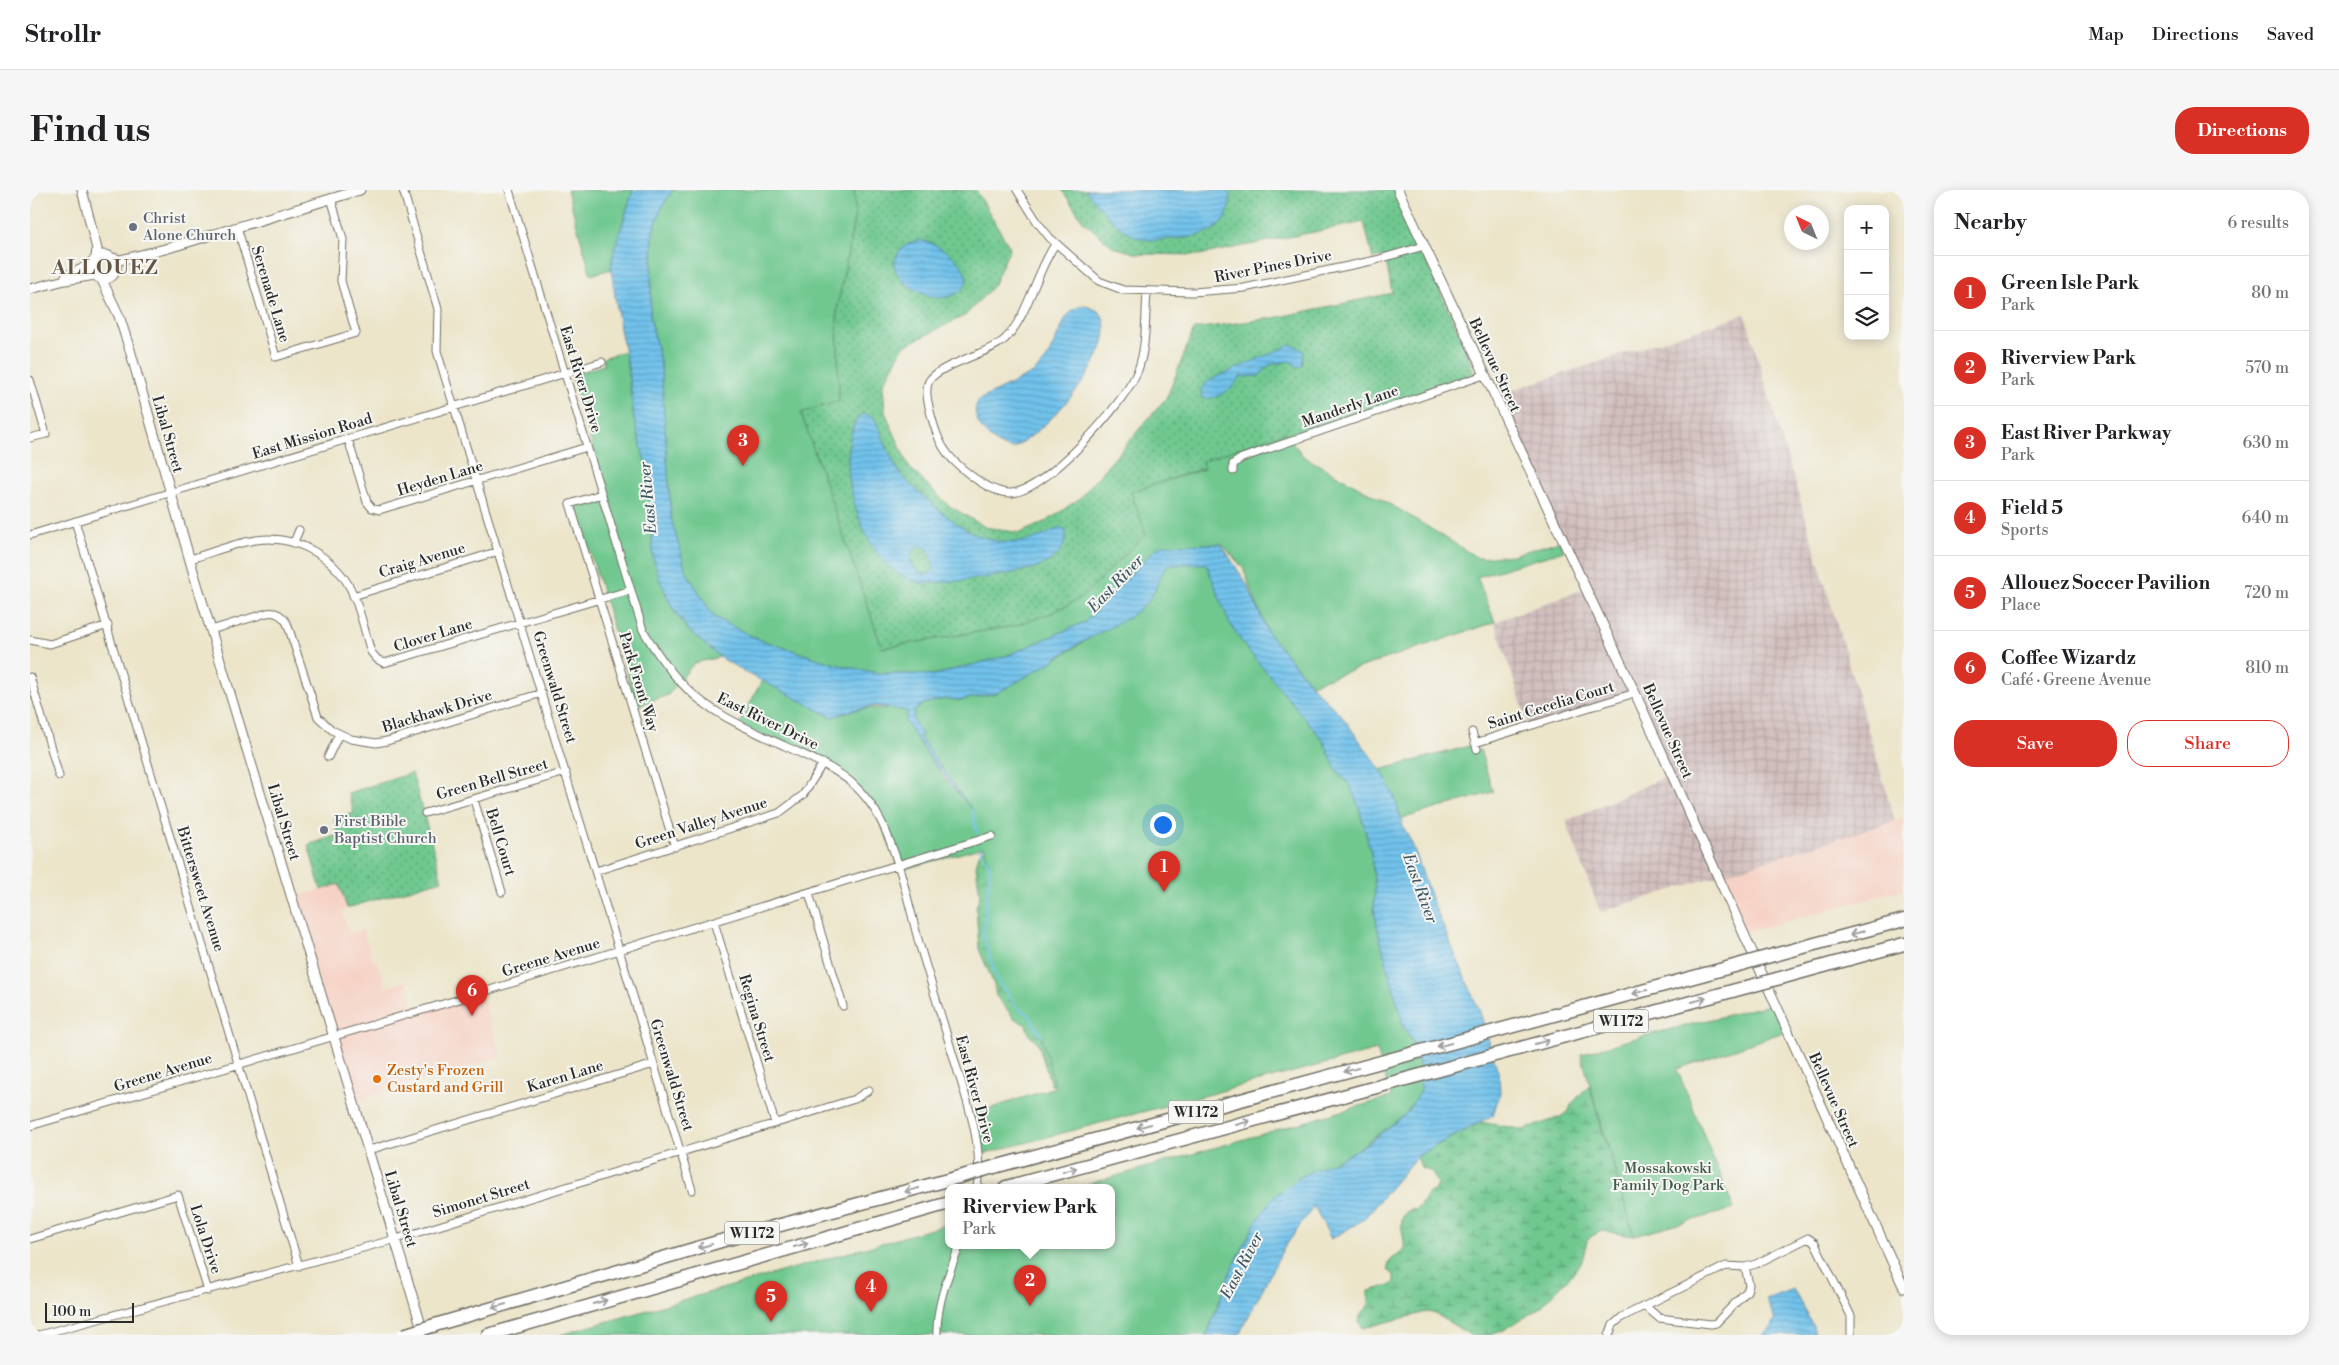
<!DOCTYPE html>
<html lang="en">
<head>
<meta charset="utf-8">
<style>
	body { margin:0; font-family:"Libre Bodoni",serif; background:#f6f6f6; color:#202124 }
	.controls { position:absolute; right:15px; top:15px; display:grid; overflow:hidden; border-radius:10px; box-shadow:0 2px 12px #0003 }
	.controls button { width:45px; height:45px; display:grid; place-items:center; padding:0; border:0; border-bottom:1px solid #e0e0e0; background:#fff; color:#202124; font:25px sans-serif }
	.compass { position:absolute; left:1754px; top:15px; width:45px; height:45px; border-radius:50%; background:#fff; box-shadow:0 2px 12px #0003; rotate:317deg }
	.scale { position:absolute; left:15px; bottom:12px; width:89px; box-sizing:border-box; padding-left:5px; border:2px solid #2b2b2b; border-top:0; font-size:14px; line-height:18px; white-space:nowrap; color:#2b2b2b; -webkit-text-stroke:4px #f6f6f2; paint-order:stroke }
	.you { position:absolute; left:1132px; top:634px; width:18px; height:18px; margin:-12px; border:4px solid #fff; border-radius:50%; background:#1a73e8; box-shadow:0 0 0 8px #1a73e833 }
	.badge { display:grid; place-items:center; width:32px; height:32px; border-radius:50%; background:#d93025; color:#fff; font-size:16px; font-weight:700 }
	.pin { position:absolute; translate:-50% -41px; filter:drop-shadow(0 1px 2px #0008) }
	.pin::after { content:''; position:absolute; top:26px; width:18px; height:15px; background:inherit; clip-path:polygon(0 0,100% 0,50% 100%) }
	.popup { position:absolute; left:915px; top:994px; width:170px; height:65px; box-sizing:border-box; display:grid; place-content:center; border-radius:10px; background:#fff; filter:drop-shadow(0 1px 4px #0005); font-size:16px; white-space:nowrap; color:#757577 }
	.popup b { font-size:19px; color:#202124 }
	.popup::after { content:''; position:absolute; left:50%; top:100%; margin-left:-10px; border:10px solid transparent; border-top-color:#fff }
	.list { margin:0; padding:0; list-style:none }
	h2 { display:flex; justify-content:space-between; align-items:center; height:65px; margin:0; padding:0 20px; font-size:21px }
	h2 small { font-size:16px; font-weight:400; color:#757577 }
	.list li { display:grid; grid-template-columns:32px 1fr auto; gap:15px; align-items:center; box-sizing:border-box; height:75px; padding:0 20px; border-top:1px solid #e0e0e0 }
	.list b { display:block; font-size:19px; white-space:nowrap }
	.list p { margin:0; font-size:16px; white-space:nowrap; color:#757577 }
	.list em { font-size:16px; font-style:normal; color:#757577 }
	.actions { display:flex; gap:10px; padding:15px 20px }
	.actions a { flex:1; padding:11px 0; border:1px solid #d93025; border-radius:20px; text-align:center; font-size:18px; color:#d93025 }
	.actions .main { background:#d93025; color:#fff }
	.icon { flex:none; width:28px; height:28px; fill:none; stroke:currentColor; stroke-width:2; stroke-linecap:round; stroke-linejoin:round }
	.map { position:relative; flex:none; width:1874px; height:1145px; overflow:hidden; border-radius:20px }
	header { display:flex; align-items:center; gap:30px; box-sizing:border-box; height:70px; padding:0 25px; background:#fff; border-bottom:1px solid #e0e0e0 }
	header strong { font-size:24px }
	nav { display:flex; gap:28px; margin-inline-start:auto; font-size:18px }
	.intro { display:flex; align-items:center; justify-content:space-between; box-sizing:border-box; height:120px; padding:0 30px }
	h1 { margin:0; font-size:35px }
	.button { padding:12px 22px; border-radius:20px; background:#d93025; color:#fff; font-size:18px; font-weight:700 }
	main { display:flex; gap:30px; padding:0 30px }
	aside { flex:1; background:#fff; border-radius:20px; box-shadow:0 2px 12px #0003 }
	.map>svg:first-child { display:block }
</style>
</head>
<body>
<header>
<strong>Strollr</strong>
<nav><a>Map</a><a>Directions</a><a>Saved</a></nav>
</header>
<div class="intro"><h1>Find us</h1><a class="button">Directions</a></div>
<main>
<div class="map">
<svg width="1874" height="1145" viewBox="0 0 1874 1145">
	<defs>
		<pattern id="industrial-grid" width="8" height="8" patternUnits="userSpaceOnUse" patternTransform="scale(1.25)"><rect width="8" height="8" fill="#d1bfbe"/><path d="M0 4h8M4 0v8" fill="none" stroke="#b4a4a3"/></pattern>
		<pattern id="grass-dots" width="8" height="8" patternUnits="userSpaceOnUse" patternTransform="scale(1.25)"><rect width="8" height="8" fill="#6fc88f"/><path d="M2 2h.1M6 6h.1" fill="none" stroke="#5ba375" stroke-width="1.8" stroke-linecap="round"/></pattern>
		<pattern id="wetland-marsh" width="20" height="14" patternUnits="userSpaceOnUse" patternTransform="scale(1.25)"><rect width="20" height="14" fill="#6fc88f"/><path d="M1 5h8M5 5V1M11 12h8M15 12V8" fill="none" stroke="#5ba375"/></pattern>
		<pattern id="water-rules" width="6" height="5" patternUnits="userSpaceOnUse" patternTransform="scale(1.25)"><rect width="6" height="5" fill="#71c2ec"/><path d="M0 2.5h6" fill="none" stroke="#5d9ebf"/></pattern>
	</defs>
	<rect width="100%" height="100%" fill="#f6f6f2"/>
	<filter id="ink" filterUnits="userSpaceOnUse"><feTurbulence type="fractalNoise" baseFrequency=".02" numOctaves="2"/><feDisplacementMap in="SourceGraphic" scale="10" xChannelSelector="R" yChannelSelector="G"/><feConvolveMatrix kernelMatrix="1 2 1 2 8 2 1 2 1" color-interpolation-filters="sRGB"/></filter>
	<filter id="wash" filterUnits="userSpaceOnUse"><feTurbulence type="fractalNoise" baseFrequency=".0096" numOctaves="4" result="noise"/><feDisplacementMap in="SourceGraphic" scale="20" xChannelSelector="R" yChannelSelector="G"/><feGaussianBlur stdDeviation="1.12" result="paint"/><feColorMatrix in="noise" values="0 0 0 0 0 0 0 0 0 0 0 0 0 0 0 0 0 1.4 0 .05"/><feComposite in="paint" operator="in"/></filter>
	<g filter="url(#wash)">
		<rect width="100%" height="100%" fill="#ece5ca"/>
		<!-- built -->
		<path fill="#f6d2c4" d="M1874,628V699L1714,743L1688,685Z
			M309,694L317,718L312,721L319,744L333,740L343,770H346L356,798L377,791L384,822L451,802L471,867L325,911L263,708Z"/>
		<!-- industrial -->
		<path fill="url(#industrial-grid)" d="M1715,124L1865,631L1570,722L1536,631L1642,584L1605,503L1499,537L1465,432L1556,398L1464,206Z"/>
		<!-- grass -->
		<path fill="url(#grass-dots)" stroke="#4d7a5d" d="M824,0H946L980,58L963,96L936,125L874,156L853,194L855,222L879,277L918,315L955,337L990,343L1017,331L1050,308L1137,207L1164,139L1249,127L1362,103L1355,66L1343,69L1334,32L1169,65L1108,64L1083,57L1053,31L1032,0H1364L1437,160L1443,181L1438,187L1259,247L1255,242L1172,272L1174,278L1101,302L1116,344L1051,408L1022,423L984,436L852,458L771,223L809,211L807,120L825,23Z
			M382,583L412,690L317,718L309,694L291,700L278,655L308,645L304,629L324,623L318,603Z"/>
		<!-- wetland -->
		<path fill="url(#wetland-marsh)" stroke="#4d7a5d" d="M953,660L958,661L1001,825L1011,842L1029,895H1021L1008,853L1000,846L996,835L984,828L966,806L964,795L949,759L946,717L950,704L946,676L949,664Z
			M1559,895L1604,1046L1572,1041L1562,1046L1557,1051L1552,1071L1546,1080L1509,1119L1472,1141L1461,1145H1440L1406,1124L1397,1122L1333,1138L1329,1132L1330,1126L1339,1115V1101L1361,1095L1364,1092V1085L1358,1080C1357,1067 1368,1068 1374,1060C1376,1045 1363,1026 1382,1019L1385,1020C1394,1015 1393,1003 1404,1001L1407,995L1402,982L1391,978L1387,966L1451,932L1494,940L1530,927L1539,921L1541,915Z"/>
		<!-- park -->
		<path fill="#6fc88f" stroke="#4d7a5d" d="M537,0H603L584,60L581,79L561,85Z
			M643,0H824L825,23L807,120L809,211L771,223L852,458L984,436L1022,423L1051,408L1116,344L1101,302L1174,279L1172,271L1255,242L1273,266L1372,321L1448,368L1483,365L1529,351L1534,361L1447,387L1465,432L1281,494L1238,443L1213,378L1192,354L1150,355L1176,374L1188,401L1230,472L1293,550L1306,579L1320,596L1329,617L1341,663L1345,699L1344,720L1350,749L1374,838C1383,850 1396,887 1390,901C1387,909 1380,916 1376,924L1225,1034L1199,1085L1177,1145H530L919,1034V1055H1081V997H1048L1361,907L1347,860L953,964L944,924L1025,897L1011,846L999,825L988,818L967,790L953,745L960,676L954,657L870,680C861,656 851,631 837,610C816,578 745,552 709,535L732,490L802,527C826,518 840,517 865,519C870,519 872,519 877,521L891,555L914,588L933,609L890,548L891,544L883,529L885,521L893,514L915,509L931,510L967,503L1018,474L1119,411L1136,376L1138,355L1126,359L1055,432L976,466L904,485L847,483L804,474L725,448L684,427L656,381L641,328L631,176L620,126L623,41L633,15Z
			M595,161L604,229L619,286L623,368L642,417L658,440L690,467L664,473L638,505L607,516L547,319L548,316L578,308L542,188L544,184L574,175L573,168Z
			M1443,555L1445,561L1450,560L1463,602L1371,629L1365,608L1350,580Z
			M1742,814L1754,842L1647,879L1704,1019L1604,1046L1551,864L1602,849Z"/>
		<!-- water -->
		<path fill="url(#water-rules)" stroke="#4e768c" fill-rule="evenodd" d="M603,0H643L633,15L623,41L620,126L631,176L641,328L656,381L684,427L725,448L804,474L847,483L904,485L976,466L1055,432L1126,358L1134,355L1191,354L1218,396L1238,443L1285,499L1311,525L1353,583L1365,608L1372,634L1383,656L1401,708L1450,822L1469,885L1470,903L1463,925L1387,966L1333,1030L1301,1049L1284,1016L1252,1061L1209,1145H1177L1199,1085L1225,1034L1244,1006L1275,984L1316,966L1341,951L1376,924L1391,899L1389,874L1382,849L1374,838L1350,749L1344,720L1345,699L1341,663L1329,617L1320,596L1306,579L1293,550L1216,458L1199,432L1176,374H1152L1136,376L1119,411L1100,427L1045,456L1018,474L967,503L931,510L914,509L893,514L885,520L883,529L891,544L890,548L942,620C918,591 895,562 875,531L877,521L847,516L823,520L802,527L713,481L690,467L658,440L642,417L629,388L623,368L619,286L604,229L599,182L590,139L581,79L584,60Z
			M1055,0H1199C1206,40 1172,48 1139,49C1129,50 1118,51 1109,48C1086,40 1070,17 1055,0Z
			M890,50C908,53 936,71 937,91C925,123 870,103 864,75C866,60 876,53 890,50Z
			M1053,115L1069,121C1098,156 1014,244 983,258C964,259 935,227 949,210L1003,183L1016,170L1037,126L1043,120Z
			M1260,155L1268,157L1274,162L1272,176L1268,177L1260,171L1239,175L1229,186L1210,187C1204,199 1186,211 1172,208L1171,199L1180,190Z
			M832,224L842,226L845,229C853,246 859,266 869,282C877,293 889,302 899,311C940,348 978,368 1030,337L1036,341C1037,356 1027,368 1015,374C999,383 909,395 891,393C886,392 881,390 876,388C839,371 819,312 818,274C818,261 820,232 832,224ZM891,356C902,359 902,370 904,380C889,395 868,362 891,356Z
			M1763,1099L1783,1136L1785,1145H1733L1742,1137L1745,1129L1736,1109Z"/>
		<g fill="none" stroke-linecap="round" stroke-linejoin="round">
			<!-- stream -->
			<path stroke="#71c2ec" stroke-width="2" d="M942,620L947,643
				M950,659L960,676L953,745L967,790L988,818L999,825L1011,846"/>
		</g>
	</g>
	<g filter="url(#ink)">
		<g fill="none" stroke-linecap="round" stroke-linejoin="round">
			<defs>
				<path id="minor" d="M373,0L408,119L407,161L662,1000
					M479,0L613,440C654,510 683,523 755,556C778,567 801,576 821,592C832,602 844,617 851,631C870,669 878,712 889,753C901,793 913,832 925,872C937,912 954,955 947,997
					M987,0L1008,33L1020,48L1069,91L1093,100L1163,102L1214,98L1346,70L1394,56
					M207,37L246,167L326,143L311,91L313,49L301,8
					M1026,53C1006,81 998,127 975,149C957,165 909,174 899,191C895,199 897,209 899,217C902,230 906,245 913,257C923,274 958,303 980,303C1015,303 1096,212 1108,180C1117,156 1115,127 1117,102
					M0,190L16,244L0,248
					M318,249L337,312L342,318L349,320L557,257
					M1203,281V274L1212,268L1454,185
					M571,304L540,314L645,657
					M45,331L269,1076
					M0,345L572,172
					M264,352L269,340
					M160,369C181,363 204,353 226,350C265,344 307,367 323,404C331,422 335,443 341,462L347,469L354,473L601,400
					M323,406L469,361
					M181,440L237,423C246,421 252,425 257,433L288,527L302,540L321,549L346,553L357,551L512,503
					M0,450L20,454L78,435
					M0,487L29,586
					M1442,542L1447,559
					M1445,553L1605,503
					M298,567L309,544
					M444,610L472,702
					M395,623L536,582
					M566,681L749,623L773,605L793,573
					M779,703L813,816
					M684,732L745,933
					M0,936L430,809L962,646
					M339,960L624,874
					M0,1049L148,1005L178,1101
					M1615,1116L1629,1128L1681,1134L1686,1133L1717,1101L1719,1095L1715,1077
					M9,1145L366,1049L825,909L839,900
					M907,1145C906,1114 919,1083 930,1055
					M1579,1145L1583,1135L1592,1127L1696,1076L1715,1077L1726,1074L1778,1048L1785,1053L1821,1126V1145"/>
				<path id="tertiary" d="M52,0L67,59L66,67
					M1368,0L1605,503L1874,1098
					M62 77a12 12 0 1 1 24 0a12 12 0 1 1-24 0Z
					M83,68L90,70L135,59L330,0
					M36,86L52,79L63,71
					M71,88L89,126L100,160L163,381L394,1145
					M0,99L35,90L65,85"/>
				<path id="motorway" d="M1744,765L1874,730
					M1754,787L1874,754
					M964,977L1708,775
					M976,997L1717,797
					M405,1135L691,1051L929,987
					M458,1145L919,1013"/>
			</defs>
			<!-- minor casing -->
			<use href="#minor" stroke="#6f6c63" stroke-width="9"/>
			<!-- tertiary casing -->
			<use href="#tertiary" stroke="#6f6c63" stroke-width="11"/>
			<!-- motorway casing -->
			<use href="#motorway" stroke="#6f6c63" stroke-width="15"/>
			<!-- minor -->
			<use href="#minor" stroke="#fff" stroke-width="7"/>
			<!-- tertiary -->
			<use href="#tertiary" stroke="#fff" stroke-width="9"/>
			<!-- motorway -->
			<use href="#motorway" stroke="#fff" stroke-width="12"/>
			<defs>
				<path id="motorway-bridge" d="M1708,775L1744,765
					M1717,797L1754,787
					M929,987L964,977
					M374,1145L405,1135"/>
			</defs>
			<!-- motorway-bridge casing -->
			<use href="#motorway-bridge" stroke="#6f6c63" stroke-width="15" stroke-linecap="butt"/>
			<!-- motorway-bridge -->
			<use href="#motorway-bridge" stroke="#fff" stroke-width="12"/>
		</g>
		<!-- one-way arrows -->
		<defs><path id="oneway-shaft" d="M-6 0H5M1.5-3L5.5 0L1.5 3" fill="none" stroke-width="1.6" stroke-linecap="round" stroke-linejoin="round" transform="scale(1.25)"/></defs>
		<g stroke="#a0a0a0">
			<use href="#oneway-shaft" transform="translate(1827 743) rotate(165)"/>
			<use href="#oneway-shaft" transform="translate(1610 802) rotate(165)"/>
			<use href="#oneway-shaft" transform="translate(1669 810) rotate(-15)"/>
			<use href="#oneway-shaft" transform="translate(1512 852) rotate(-15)"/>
			<use href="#oneway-shaft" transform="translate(1414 855) rotate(165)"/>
			<use href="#oneway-shaft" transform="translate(1321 880) rotate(165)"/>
			<use href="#oneway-shaft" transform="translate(1213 933) rotate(-15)"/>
			<use href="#oneway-shaft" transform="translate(1114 936) rotate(165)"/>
			<use href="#oneway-shaft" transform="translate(1040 980) rotate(-15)"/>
			<use href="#oneway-shaft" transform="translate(882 1000) rotate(165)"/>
			<use href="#oneway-shaft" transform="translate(771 1055) rotate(-16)"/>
			<use href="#oneway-shaft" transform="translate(675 1056) rotate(164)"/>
			<use href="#oneway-shaft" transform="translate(570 1112) rotate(-16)"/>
			<use href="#oneway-shaft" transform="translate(469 1116) rotate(164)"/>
		</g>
	</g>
	<!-- markers -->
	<g fill="#6b7280" stroke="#f6f6f2" stroke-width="2">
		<circle cx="103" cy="37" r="5"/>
		<circle cx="294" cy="640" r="5"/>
	</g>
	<circle fill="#e8710a" stroke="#f6f6f2" stroke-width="2" cx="347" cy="889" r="5"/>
	<g text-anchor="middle" stroke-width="4" stroke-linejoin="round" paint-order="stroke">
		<!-- shield labels -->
		<g fill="#f6f6f2" stroke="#686867" stroke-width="1">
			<rect x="1563.5" y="819.5" width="55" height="23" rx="4"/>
			<rect x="1138.5" y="910.5" width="55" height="23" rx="4"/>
			<rect x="694.5" y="1031.5" width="55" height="23" rx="4"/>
		</g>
		<g font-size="14" font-weight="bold" fill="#2b2b2b">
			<text x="1591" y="836">WI 172</text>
			<text x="1166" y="927">WI 172</text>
			<text x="722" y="1048">WI 172</text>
		</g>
		<!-- worship labels -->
		<g font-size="15" fill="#5b616d" stroke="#f6f6f2" text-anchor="start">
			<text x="113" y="33">Christ<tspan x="113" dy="17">Alone Church</tspan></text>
			<text x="304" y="636">First Bible<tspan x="304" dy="17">Baptist Church</tspan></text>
		</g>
		<!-- street labels -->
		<g font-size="15" fill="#2b2b2b" stroke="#f6f6f2">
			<text transform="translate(1243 76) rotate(-11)" y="5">River Pines Drive</text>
			<text transform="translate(241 104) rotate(73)" y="5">Serenade Lane</text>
			<text transform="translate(1465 175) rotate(65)" y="5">Bellevue Street</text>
			<text transform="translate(551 189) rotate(73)" y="5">East River Drive</text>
			<text transform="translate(1320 216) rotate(-19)" y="5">Manderly Lane</text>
			<text transform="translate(138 244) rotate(74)" y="5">Libal Street</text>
			<text transform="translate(282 246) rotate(-17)" y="5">East Mission Road</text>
			<text transform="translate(410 288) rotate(-17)" y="5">Heyden Lane</text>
			<text transform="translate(392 370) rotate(-17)" y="5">Craig Avenue</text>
			<text transform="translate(403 445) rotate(-17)" y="5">Clover Lane</text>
			<text transform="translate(609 492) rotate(73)" y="5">Park Front Way</text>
			<text transform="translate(525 497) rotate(73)" y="5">Greenwald Street</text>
			<text transform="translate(1521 515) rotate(-17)" y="5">Saint Cecelia Court</text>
			<text transform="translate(407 521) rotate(-17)" y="5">Blackhawk Drive</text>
			<text transform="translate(738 531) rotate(26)" y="5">East River Drive</text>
			<text transform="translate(1638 541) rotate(66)" y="5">Bellevue Street</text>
			<text transform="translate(462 589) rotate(-16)" y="5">Green Bell Street</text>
			<text transform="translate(254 632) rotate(73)" y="5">Libal Street</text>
			<text transform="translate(671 633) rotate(-18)" y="5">Green Valley Avenue</text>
			<text transform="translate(471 652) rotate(73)" y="5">Bell Court</text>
			<text transform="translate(171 699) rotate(73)" y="5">Bittersweet Avenue</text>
			<text transform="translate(521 767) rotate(-17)" y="5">Greene Avenue</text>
			<text transform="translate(727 828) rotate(73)" y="5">Regina Street</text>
			<text transform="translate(133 882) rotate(-17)" y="5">Greene Avenue</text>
			<text transform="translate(642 885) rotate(73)" y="5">Greenwald Street</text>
			<text transform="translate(535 886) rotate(-17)" y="5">Karen Lane</text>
			<text transform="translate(945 899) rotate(75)" y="5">East River Drive</text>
			<text transform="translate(1804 910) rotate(66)" y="5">Bellevue Street</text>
			<text transform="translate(451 1008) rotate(-17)" y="5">Simonet Street</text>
			<text transform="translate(371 1019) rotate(73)" y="5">Libal Street</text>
			<text transform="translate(176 1049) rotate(72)" y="5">Lola Drive</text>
		</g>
		<!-- food labels -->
		<g font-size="15" fill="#c56008" stroke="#f6f6f2" text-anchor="start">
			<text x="357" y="885">Zesty's Frozen<tspan x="357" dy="17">Custard and Grill</tspan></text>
		</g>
		<!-- park labels -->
		<g font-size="15" fill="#3f5a49" stroke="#f6f6f2">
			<text x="1638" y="983">Mossakowski<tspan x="1638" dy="17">Family Dog Park</tspan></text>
		</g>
		<!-- water labels -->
		<g font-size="16" font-style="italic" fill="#405865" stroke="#f6f6f2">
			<text transform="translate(617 308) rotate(-95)" y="6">East River</text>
			<text transform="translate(1085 393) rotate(-46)" y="6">East River</text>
			<text transform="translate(1391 698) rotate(70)" y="6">East River</text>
			<text transform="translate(1211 1075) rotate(-62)" y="6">East River</text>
		</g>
		<!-- district labels -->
		<g font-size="20" font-weight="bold" letter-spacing="1" fill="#645646" stroke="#f6f6f2">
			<text x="75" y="84">ALLOUEZ</text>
		</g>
	</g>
</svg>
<div class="controls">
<button>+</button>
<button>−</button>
<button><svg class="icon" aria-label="layers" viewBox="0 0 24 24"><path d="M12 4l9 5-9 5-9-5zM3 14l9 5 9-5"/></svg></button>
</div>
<svg class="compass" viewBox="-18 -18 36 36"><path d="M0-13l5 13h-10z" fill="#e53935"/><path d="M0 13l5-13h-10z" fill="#757577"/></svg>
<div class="scale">100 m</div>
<div class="you"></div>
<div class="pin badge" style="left:1134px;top:702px">1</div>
<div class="pin badge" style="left:1000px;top:1116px">2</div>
<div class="popup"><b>Riverview Park</b>Park</div>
<div class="pin badge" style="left:713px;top:276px">3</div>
<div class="pin badge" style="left:841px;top:1122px">4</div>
<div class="pin badge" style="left:741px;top:1132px">5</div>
<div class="pin badge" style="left:442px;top:826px">6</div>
</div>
<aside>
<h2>Nearby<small>6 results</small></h2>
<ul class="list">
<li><span class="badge">1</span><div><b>Green Isle Park</b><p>Park</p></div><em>80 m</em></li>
<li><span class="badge">2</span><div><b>Riverview Park</b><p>Park</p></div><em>570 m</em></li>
<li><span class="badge">3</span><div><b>East River Parkway</b><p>Park</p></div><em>630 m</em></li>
<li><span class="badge">4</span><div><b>Field 5</b><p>Sports</p></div><em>640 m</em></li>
<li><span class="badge">5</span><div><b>Allouez Soccer Pavilion</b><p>Place</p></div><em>720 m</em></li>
<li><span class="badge">6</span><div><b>Coffee Wizardz</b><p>Café · Greene Avenue</p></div><em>810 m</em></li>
</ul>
<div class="actions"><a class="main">Save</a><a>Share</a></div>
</aside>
</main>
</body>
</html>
